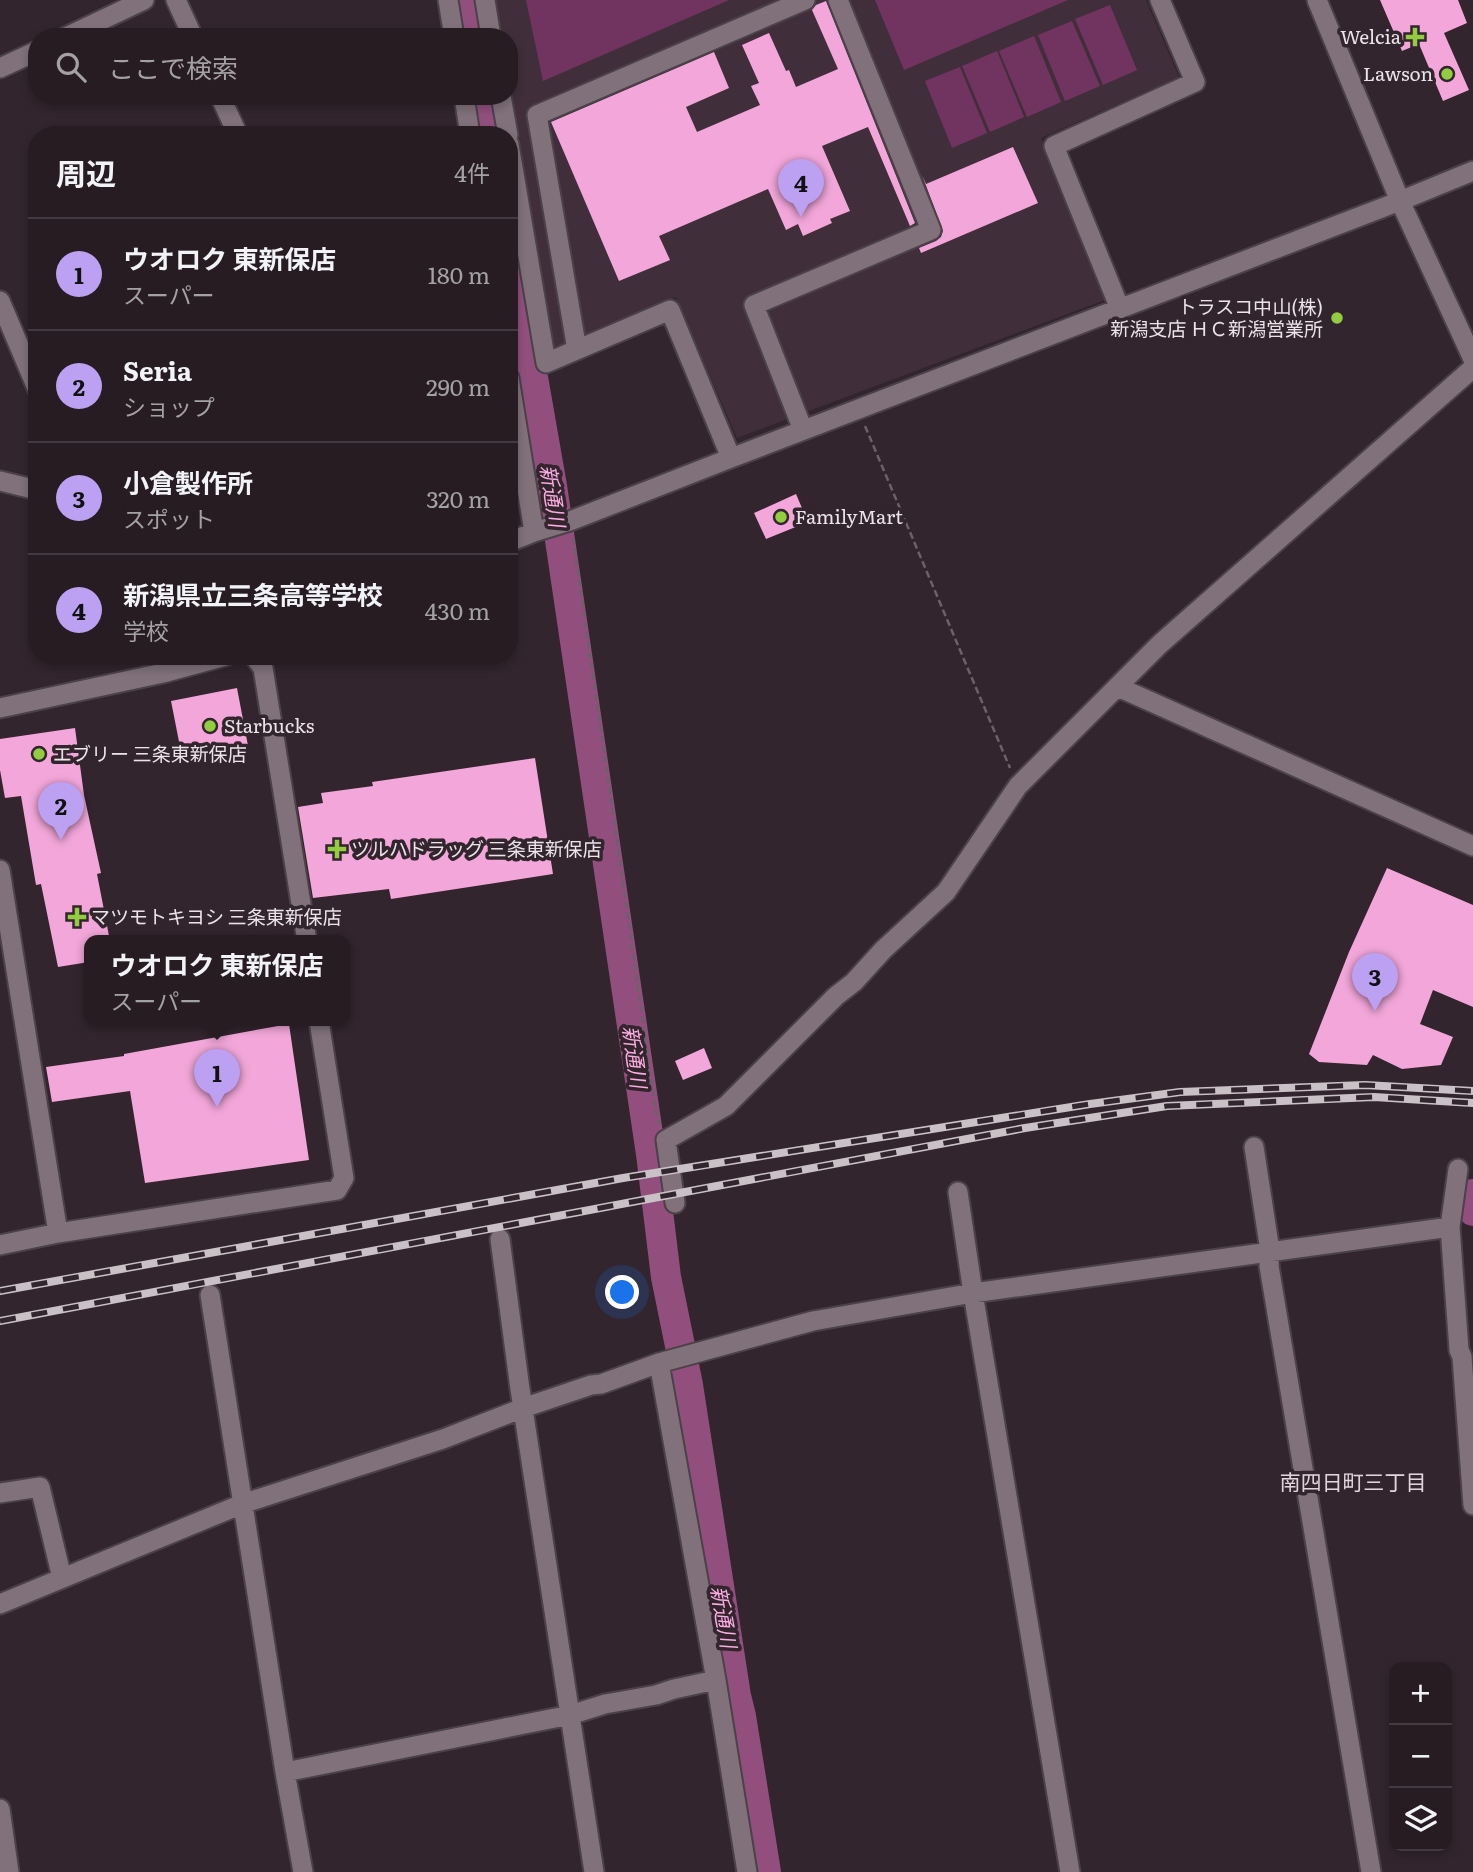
<!DOCTYPE html>
<html lang="ja">
<head>
<meta charset="utf-8">
<style>
	body { margin:0; font-family:Literata,"Noto Sans JP",serif; background:#32292f; color:#f1f3f6 }
	.controls { position:absolute; right:21px; bottom:21px; display:grid; overflow:hidden; border-radius:14px; box-shadow:0 4px 10px #0003 }
	.controls button { width:63px; height:63px; display:grid; place-items:center; padding:0; border:0; border-bottom:2px solid #423a40; background:#261c22; color:#f1f3f6; font:35px sans-serif }
	.you { position:absolute; left:623px; top:1293px; width:24px; height:24px; margin:-18px; border:5px solid #fff; border-radius:50%; background:#1a73e8; box-shadow:0 0 0 10px #1a73e833 }
	.badge { display:grid; place-items:center; width:46px; height:46px; border-radius:50%; background:#bca0f2; color:#111; font-size:23px; font-weight:700 }
	.pin { position:absolute; translate:-50% -58px; filter:drop-shadow(0 2px 4px #0008) }
	.pin::after { content:''; position:absolute; top:37px; width:24px; height:21px; background:inherit; clip-path:polygon(0 0,100% 0,50% 100%) }
	.popup { position:absolute; left:84px; top:935px; width:266px; height:91px; box-sizing:border-box; display:grid; place-content:center; border-radius:14px; background:#261c22; filter:drop-shadow(0 2px 5px #0005); font-size:23px; white-space:nowrap; color:#a4a1a5 }
	.popup b { font-size:26px; color:#f1f3f6 }
	.popup::after { content:''; position:absolute; left:50%; top:100%; margin-left:-14px; border:14px solid transparent; border-top-color:#261c22 }
	.list { margin:0; padding:0; list-style:none }
	h2 { display:flex; justify-content:space-between; align-items:center; height:91px; margin:0; padding:0 28px; font-size:30px }
	h2 small { font-size:23px; font-weight:400; color:#a4a1a5 }
	.list li { display:grid; grid-template-columns:46px 1fr auto; gap:21px; align-items:center; box-sizing:border-box; height:112px; padding:0 28px; border-top:2px solid #423a40 }
	.list b { display:block; font-size:26px; white-space:nowrap }
	.list p { margin:0; font-size:23px; white-space:nowrap; color:#a4a1a5 }
	.list em { font-size:23px; font-style:normal; color:#a4a1a5 }
	.icon { flex:none; width:38px; height:38px; fill:none; stroke:currentColor; stroke-width:2; stroke-linecap:round; stroke-linejoin:round }
	.map { position:relative; flex:none; width:1473px; height:1872px; overflow:hidden }
	.search { position:absolute; background:#261c22; box-shadow:0 4px 10px #0003; left:28px; top:28px; width:490px; height:77px; display:flex; align-items:center; gap:18px; box-sizing:border-box; padding:0 24px; border-radius:28px; color:#a4a1a5; font-size:26px }
	.panel { position:absolute; background:#261c22; box-shadow:0 4px 10px #0003; left:28px; top:126px; width:490px; height:539px; border-radius:28px }
	.map>svg:first-child { display:block }
</style>
</head>
<body>
<div class="map">
<svg width="1473" height="1872" viewBox="0 0 1473 1872">
	<rect width="100%" height="100%" fill="#32252d"/>
	<!-- built -->
	<path fill="#402f3b" d="M493,0H1146L1179,77L1041,138L1107,299L737,438L676,297L559,349L550,346L509,96V37H499Z"/>
	<!-- green -->
	<path fill="#713460" d="M526,0H729L543,81Z
		M875,0H1068L904,70Z
		M1110,5L1137,70L1103,85L1075,19Z
		M1072,21L1100,86L1065,101L1038,35Z
		M1034,36L1061,102L1027,117L999,51Z
		M997,51L1024,117L990,132L962,66Z
		M960,67L987,133L952,148L925,81Z"/>
	<g fill="none" stroke-linecap="round" stroke-linejoin="round">
		<!-- river -->
		<path stroke="#924f7e" stroke-width="30" d="M468,0L474,37
			M484,96L491,135
			M509,240L552,486L651,1154L666,1277L688,1385L736,1696L741,1716L766,1872
			M1473,1194V1211"/>
	</g>
	<!-- building -->
	<path fill="#f2a6d9" d="M1380,0H1458L1467,23L1444,33L1469,90L1443,101L1419,44L1402,51Z
		M826,1L915,223L910,226L868,127L822,146L850,211L830,219L832,223L803,236L798,224L786,230L768,189L659,236L670,260L619,281L551,122L714,52L729,88L686,107L697,132L760,105L751,86L759,83L742,45L769,33L786,71L789,70L796,87L838,69L812,10L816,5Z
		M1013,147L1038,203L921,253L919,248L936,241L941,237L943,231L922,175L926,184Z
		M796,494L808,522L766,539L754,513Z
		M237,688L249,751L183,762L171,701Z
		M75,728L84,795L101,873L97,874L110,941H89V962L58,967L41,884L36,885L21,796L5,798L0,770V739Z
		M535,758L553,874L391,899L389,889L313,898L298,807L323,803L321,793L373,786L372,782Z
		M1387,868L1473,905V1007L1433,990L1420,1024L1453,1037L1441,1065L1402,1069L1373,1055L1367,1065L1319,1062L1309,1054L1349,952Z
		M289,1024L309,1160L145,1183L130,1091L52,1102L46,1067L124,1056V1054Z
		M704,1048L712,1068L683,1080L675,1061Z"/>
	<g fill="none" stroke-linecap="round" stroke-linejoin="round">
		<defs>
			<path id="minor" d="M176,0L193,37
				M448,0L454,37
				M485,0L491,37
				M1317,0L1400,201L1473,359
				M66,37L144,0
				M0,68L37,51
				M220,96L238,135
				M464,96L470,135
				M501,96L508,135
				M509,144L546,363L670,310L731,458
				M0,301L37,388
				M1120,309L1054,146L1195,82L1160,0
				M577,350L537,115L805,0
				M509,378L534,532
				M803,430L754,305L931,230L838,0
				M0,481L37,490
				M509,542L534,532L570,521L731,458L1400,201L1473,171
				M254,656L263,668L307,941
				M1118,687L1473,846
				M0,708L163,673L225,656
				M0,870L58,1233
				M1254,1147L1270,1251L1269,1266L1371,1872
				M1458,1169L1450,1227L1459,1350L1462,1357L1473,1505
				M958,1192L973,1293L1070,1872
				M675,1203L666,1140L726,1106L836,996L854,982L883,950L946,892L1018,786L1160,644L1473,368
				M500,1239L520,1389L594,1872
				M0,1245L58,1233L337,1190L344,1178L319,1021
				M210,1295L285,1772L303,1872
				M659,1363L716,1680L747,1872
				M0,1493L40,1487L62,1578
				M0,1604L242,1504L443,1439L523,1408L591,1385L601,1384L659,1363L813,1321L973,1293L1450,1227
				M285,1772L570,1715L605,1704L656,1695L674,1689L716,1680
				M0,1809L9,1872"/>
		</defs>
		<!-- minor casing -->
		<use href="#minor" stroke="#4b4148" stroke-width="23"/>
		<!-- path -->
		<path stroke="#6c6168" stroke-width="2.5" stroke-dasharray="7 3.5" stroke-linecap="butt" d="M865,426L1010,768
			M573,538L656,1112L660,1124"/>
		<!-- minor -->
		<use href="#minor" stroke="#80717a" stroke-width="19"/>
		<defs>
			<path id="rail" d="M0,1291L623,1178L1090,1104L1180,1092L1365,1085L1473,1091
				M0,1321L1025,1128L1167,1106L1374,1097L1473,1103"/>
		</defs>
		<!-- rail casing -->
		<use href="#rail" stroke="#c9c1c6" stroke-width="8"/>
		<!-- rail -->
		<use href="#rail" stroke="#32252d" stroke-width="5" stroke-dasharray="16" stroke-linecap="butt"/>
	</g>
	<!-- markers -->
	<g fill="#91cd3f" stroke="#32252d" stroke-width="2.5">
		<path d="M1411.5 26.5h7v7h7v7h-7v7h-7v-7h-7v-7h7z"/>
		<circle cx="1447" cy="74" r="7"/>
		<circle cx="1337" cy="318" r="7"/>
		<circle cx="781" cy="517" r="7"/>
		<circle cx="210" cy="726" r="7"/>
		<circle cx="39" cy="754" r="7"/>
		<path d="M333.5 838.5h7v7h7v7h-7v7h-7v-7h-7v-7h7z"/>
		<path d="M73.5 906.5h7v7h7v7h-7v7h-7v-7h-7v-7h7z"/>
	</g>
	<g text-anchor="middle" stroke-width="7" stroke-linejoin="round" paint-order="stroke">
		<!-- poi labels -->
		<g font-size="19" fill="#ebe3e8" stroke="#32252d" text-anchor="start">
			<text x="1401" y="44" text-anchor="end">Welcia</text>
			<text x="1433" y="81" text-anchor="end">Lawson</text>
			<text x="1323" y="314" text-anchor="end">トラスコ中山(株)<tspan x="1323" dy="22">新潟支店 ＨＣ新潟営業所</tspan></text>
			<text x="795" y="524">FamilyMart</text>
			<text x="224" y="733">Starbucks</text>
			<text x="53" y="761">エブリー 三条東新保店</text>
			<text x="351" y="856">ツルハドラッグ 三条東新保店</text>
			<text x="91" y="924">マツモトキヨシ 三条東新保店</text>
		</g>
		<!-- water labels -->
		<g font-size="21" font-style="italic" fill="#faace0" stroke="#32252d">
			<text transform="translate(552 496) rotate(81)" y="7">新通川</text>
			<text transform="translate(634 1057) rotate(82)" y="7">新通川</text>
			<text transform="translate(723 1617) rotate(80)" y="7">新通川</text>
		</g>
		<!-- neighbourhood labels -->
		<g font-size="21" fill="#e3d3dd" stroke="#32252d">
			<text x="1353" y="1490">南四日町三丁目</text>
		</g>
	</g>
</svg>
<div class="controls">
<button>+</button>
<button>−</button>
<button><svg class="icon" aria-label="layers" viewBox="0 0 24 24"><path d="M12 4l9 5-9 5-9-5zM3 14l9 5 9-5"/></svg></button>
</div>
<div class="you"></div>
<div class="pin badge" style="left:217px;top:1107px">1</div>
<div class="popup"><b>ウオロク 東新保店</b>スーパー</div>
<div class="pin badge" style="left:61px;top:840px">2</div>
<div class="pin badge" style="left:1375px;top:1011px">3</div>
<div class="pin badge" style="left:801px;top:217px">4</div>
<div class="search"><svg class="icon" aria-label="search" viewBox="0 0 24 24"><circle cx="10" cy="10" r="6"/><path d="M15 15l6 6"/></svg>ここで検索</div>
<section class="panel">
<h2>周辺<small>4件</small></h2>
<ul class="list">
<li><span class="badge">1</span><div><b>ウオロク 東新保店</b><p>スーパー</p></div><em>180 m</em></li>
<li><span class="badge">2</span><div><b>Seria</b><p>ショップ</p></div><em>290 m</em></li>
<li><span class="badge">3</span><div><b>小倉製作所</b><p>スポット</p></div><em>320 m</em></li>
<li><span class="badge">4</span><div><b>新潟県立三条高等学校</b><p>学校</p></div><em>430 m</em></li>
</ul>
</section>
</div>
</body>
</html>
